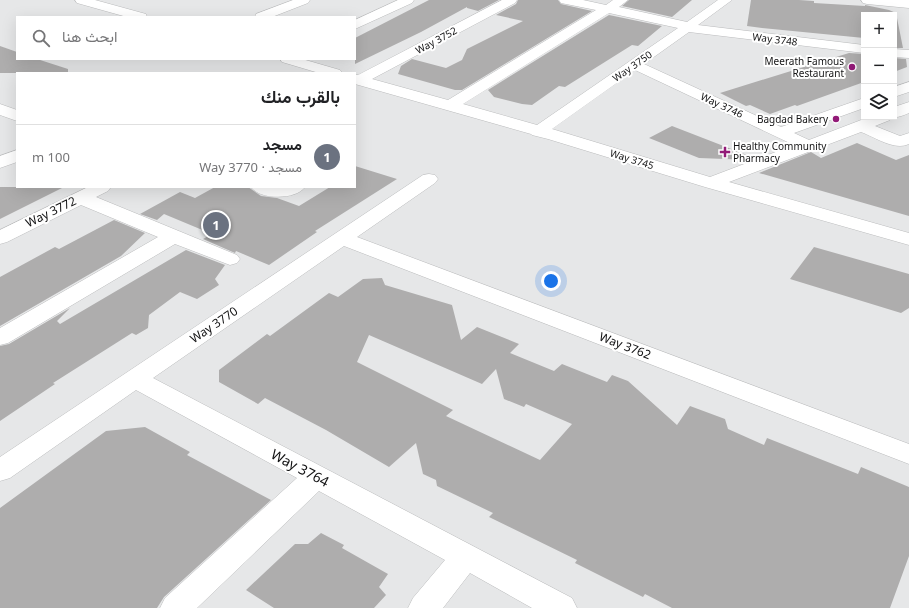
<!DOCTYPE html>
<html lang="ar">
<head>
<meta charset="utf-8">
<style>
	body { margin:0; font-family:"Noto Sans",Vazirmatn,sans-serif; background:#f2f2f2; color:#202124; direction:rtl }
	.controls { position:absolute; right:12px; top:12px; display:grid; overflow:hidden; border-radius:0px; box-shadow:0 4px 16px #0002 }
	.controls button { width:36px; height:36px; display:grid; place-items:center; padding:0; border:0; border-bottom:1px solid #e0e0e0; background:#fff; color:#202124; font:20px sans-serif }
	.you { position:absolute; left:551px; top:281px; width:14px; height:14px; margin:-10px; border:3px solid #fff; border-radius:50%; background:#1a73e8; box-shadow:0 0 0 6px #1a73e833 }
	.badge { display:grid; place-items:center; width:26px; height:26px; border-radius:50%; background:#921a77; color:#fff; font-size:13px; font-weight:700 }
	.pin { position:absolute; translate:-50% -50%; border:2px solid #fff; box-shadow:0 1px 4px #0006 }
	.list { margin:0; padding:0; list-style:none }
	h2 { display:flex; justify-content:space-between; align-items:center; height:52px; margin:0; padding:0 16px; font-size:17px }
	h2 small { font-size:13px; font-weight:400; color:#757577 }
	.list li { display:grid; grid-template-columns:26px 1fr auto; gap:12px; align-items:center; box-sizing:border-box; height:64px; padding:0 16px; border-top:1px solid #e0e0e0 }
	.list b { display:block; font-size:15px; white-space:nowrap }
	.list p { margin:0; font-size:13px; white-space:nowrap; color:#757577 }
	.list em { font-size:13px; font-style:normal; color:#757577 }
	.icon { flex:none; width:22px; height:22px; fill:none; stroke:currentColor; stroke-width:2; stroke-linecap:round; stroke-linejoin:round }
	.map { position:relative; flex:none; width:909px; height:608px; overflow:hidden; direction:ltr }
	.search { position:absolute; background:#fff; box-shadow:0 4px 16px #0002; left:16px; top:16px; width:340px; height:44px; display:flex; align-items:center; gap:10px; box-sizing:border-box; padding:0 14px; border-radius:0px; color:#757577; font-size:15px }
	.panel { position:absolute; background:#fff; box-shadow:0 4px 16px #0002; left:16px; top:72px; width:340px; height:116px; border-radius:0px; direction:rtl }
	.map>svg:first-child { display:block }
</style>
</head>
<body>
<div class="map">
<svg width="909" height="608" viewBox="0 0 909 608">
	<rect width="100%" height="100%" fill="#e6e7e8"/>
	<!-- building -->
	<path fill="#aeadad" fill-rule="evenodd" d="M429,0H499L478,11L467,8V7L421,32L355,64V38Z
		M518,0H558L561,4L592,11L462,90H455L398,74L401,66L412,59L446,68L462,60L467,49L523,21L496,15L516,4Z
		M629,0H692L672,17L622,6Z
		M751,0H799L814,1V3L865,6V5L889,10L896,13L903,48H894V15H864V38L762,28L747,26Z
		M609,15L662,26L638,46L632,45L565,87L559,86L532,105L522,104L494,97L488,90Z
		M0,46L17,52V59H37L68,69V73H0Z
		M849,53L864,54V82L797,106L795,105L770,114L750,105L746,106L720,93Z
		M894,58L906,59L907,67L894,72Z
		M672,126L752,157L751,160L699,158L649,138Z
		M857,143L896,160L909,155V216L759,173L811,152L821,158Z
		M355,166L397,179L315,231L317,232L269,265L236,251L235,253L203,239L212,234L164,214L157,220L140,214L180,192L195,198L215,187H248L261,196L277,198L299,206L330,187H355Z
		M0,187H64L0,219Z
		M114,220L145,233L121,256L0,326V277L55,247L59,249Z
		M814,247L909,274V308L901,313L790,279Z
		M186,250L225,265L215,279L219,285L197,299L180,292L149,315L148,328L136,335L132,333L53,383L55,384L0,421V346L9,344L70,308L57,321L60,324Z
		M382,278L385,285L452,305L461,340L477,327L519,344L510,353L554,371L562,364L607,382L612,375L628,381L677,425L690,406L725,419L728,429L764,445L767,438L858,474L861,467L909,487V556L890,608H672L645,594L643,597L575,563L577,560L489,517L493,513L437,486L436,480L423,474L416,443L389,467L326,430L265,398L258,404L219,382V370L267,334L270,336L329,293L338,297L363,279ZM369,335L482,384L496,369L504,399L524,407L526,404L572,424L540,460L446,416L453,410L357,362Z
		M145,427L190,452L187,455L271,500L164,597L157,608H0V508L106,431Z
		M321,533L344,545L342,548L388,574L379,587L386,595L374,608H274L246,590L295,544H308Z"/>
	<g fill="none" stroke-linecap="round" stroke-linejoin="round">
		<defs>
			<path id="minor" d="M75,0H95L146,14L147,17H127L77,3Z
				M293,0H310L308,3L272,17H255L256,14Z
				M398,0H414L412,3L355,29V20Z
				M502,0H517L515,3L372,79L448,100L596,10L561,3L559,0H583L606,5L613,0H628L619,7L687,22L718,0H732L698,25L864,45V53L689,32L644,64L781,127L864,98V108L794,133L809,140L869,117H894V107L909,102V113C904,115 898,118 892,117L890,120L875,126L900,136L909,133V144C894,151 875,137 861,132L729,182L909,233V245L705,187L548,139L532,135L531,134L355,84V75H358ZM609,13L678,28L537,125L463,104ZM635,70L794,145L710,177L552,129Z
				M861,0H909V8L867,4L863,3Z
				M894,49L909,50V58L894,57Z
				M280,59H302L340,70L342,73H319L282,62Z
				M909,82V92L894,97V87Z
				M0,104L17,110V121L0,115Z
				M17,150V162L0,168V156Z
				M429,174L435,175L438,179L435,183L357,237L909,444V464L344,246L153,378L572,598L577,608H532L470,573L443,608H408L413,598L445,560L319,491L197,608H160L165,598L297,478L136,390L10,478L0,481V457L423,175Z
				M88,187H111L108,191L96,197L237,255L240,259L237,263L230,265L175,244L8,343L0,345V328L158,237L81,205L7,242L0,244V230Z
				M251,187H305C296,200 260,200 251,187Z"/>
		</defs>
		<!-- minor casing -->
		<use href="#minor" stroke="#bbbcbd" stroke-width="1"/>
		<!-- minor -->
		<use href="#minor" fill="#fff" fill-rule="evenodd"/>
	</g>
	<!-- markers -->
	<g fill="#921a77" stroke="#fff" stroke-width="1.5">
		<circle cx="852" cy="67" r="4"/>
		<circle cx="836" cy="119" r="4"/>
		<path d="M723 146h4v4h4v4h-4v4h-4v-4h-4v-4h4z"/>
	</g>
	<g text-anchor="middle" stroke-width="4" stroke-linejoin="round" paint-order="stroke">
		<!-- far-street labels -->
		<g font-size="10" fill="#131314" stroke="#fff">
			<text transform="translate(775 39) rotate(7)" y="4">Way 3748</text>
			<text transform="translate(436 40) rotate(-28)" y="4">Way 3752</text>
			<text transform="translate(632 66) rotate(-35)" y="4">Way 3750</text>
			<text transform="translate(722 105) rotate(25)" y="4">Way 3746</text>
			<text transform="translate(632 159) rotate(17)" y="4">Way 3745</text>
		</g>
		<!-- far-poi labels -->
		<g font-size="10" fill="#131314" stroke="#fff" text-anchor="end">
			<text x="844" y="65">Meerath Famous<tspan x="844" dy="12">Restaurant</tspan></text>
			<text x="828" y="123">Bagdad Bakery</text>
			<text x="733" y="150" text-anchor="start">Healthy Community<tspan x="733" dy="12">Pharmacy</tspan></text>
		</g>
		<!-- street labels -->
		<g font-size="12" fill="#131314" stroke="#fff">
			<text transform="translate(51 212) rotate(-26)" y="4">Way 3772</text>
			<text transform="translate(214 325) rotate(-34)" y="4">Way 3770</text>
			<text transform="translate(625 346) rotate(21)" y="4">Way 3762</text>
		</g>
		<!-- near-street labels -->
		<g font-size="14" fill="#131314" stroke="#fff">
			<text transform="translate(300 468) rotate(28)" y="5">Way 3764</text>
		</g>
	</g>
</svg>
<div class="controls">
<button>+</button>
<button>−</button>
<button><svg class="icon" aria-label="layers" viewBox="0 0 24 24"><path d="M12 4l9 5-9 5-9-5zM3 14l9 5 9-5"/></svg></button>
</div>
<div class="you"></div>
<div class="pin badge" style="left:216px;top:225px;background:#6b7280">1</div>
<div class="search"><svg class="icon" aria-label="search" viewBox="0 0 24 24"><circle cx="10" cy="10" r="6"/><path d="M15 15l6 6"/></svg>ابحث هنا</div>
<section class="panel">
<h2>بالقرب منك<small></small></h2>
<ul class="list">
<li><span class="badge" style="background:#6b7280">1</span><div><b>مسجد</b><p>مسجد · Way 3770</p></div><em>100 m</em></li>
</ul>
</section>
</div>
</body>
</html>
